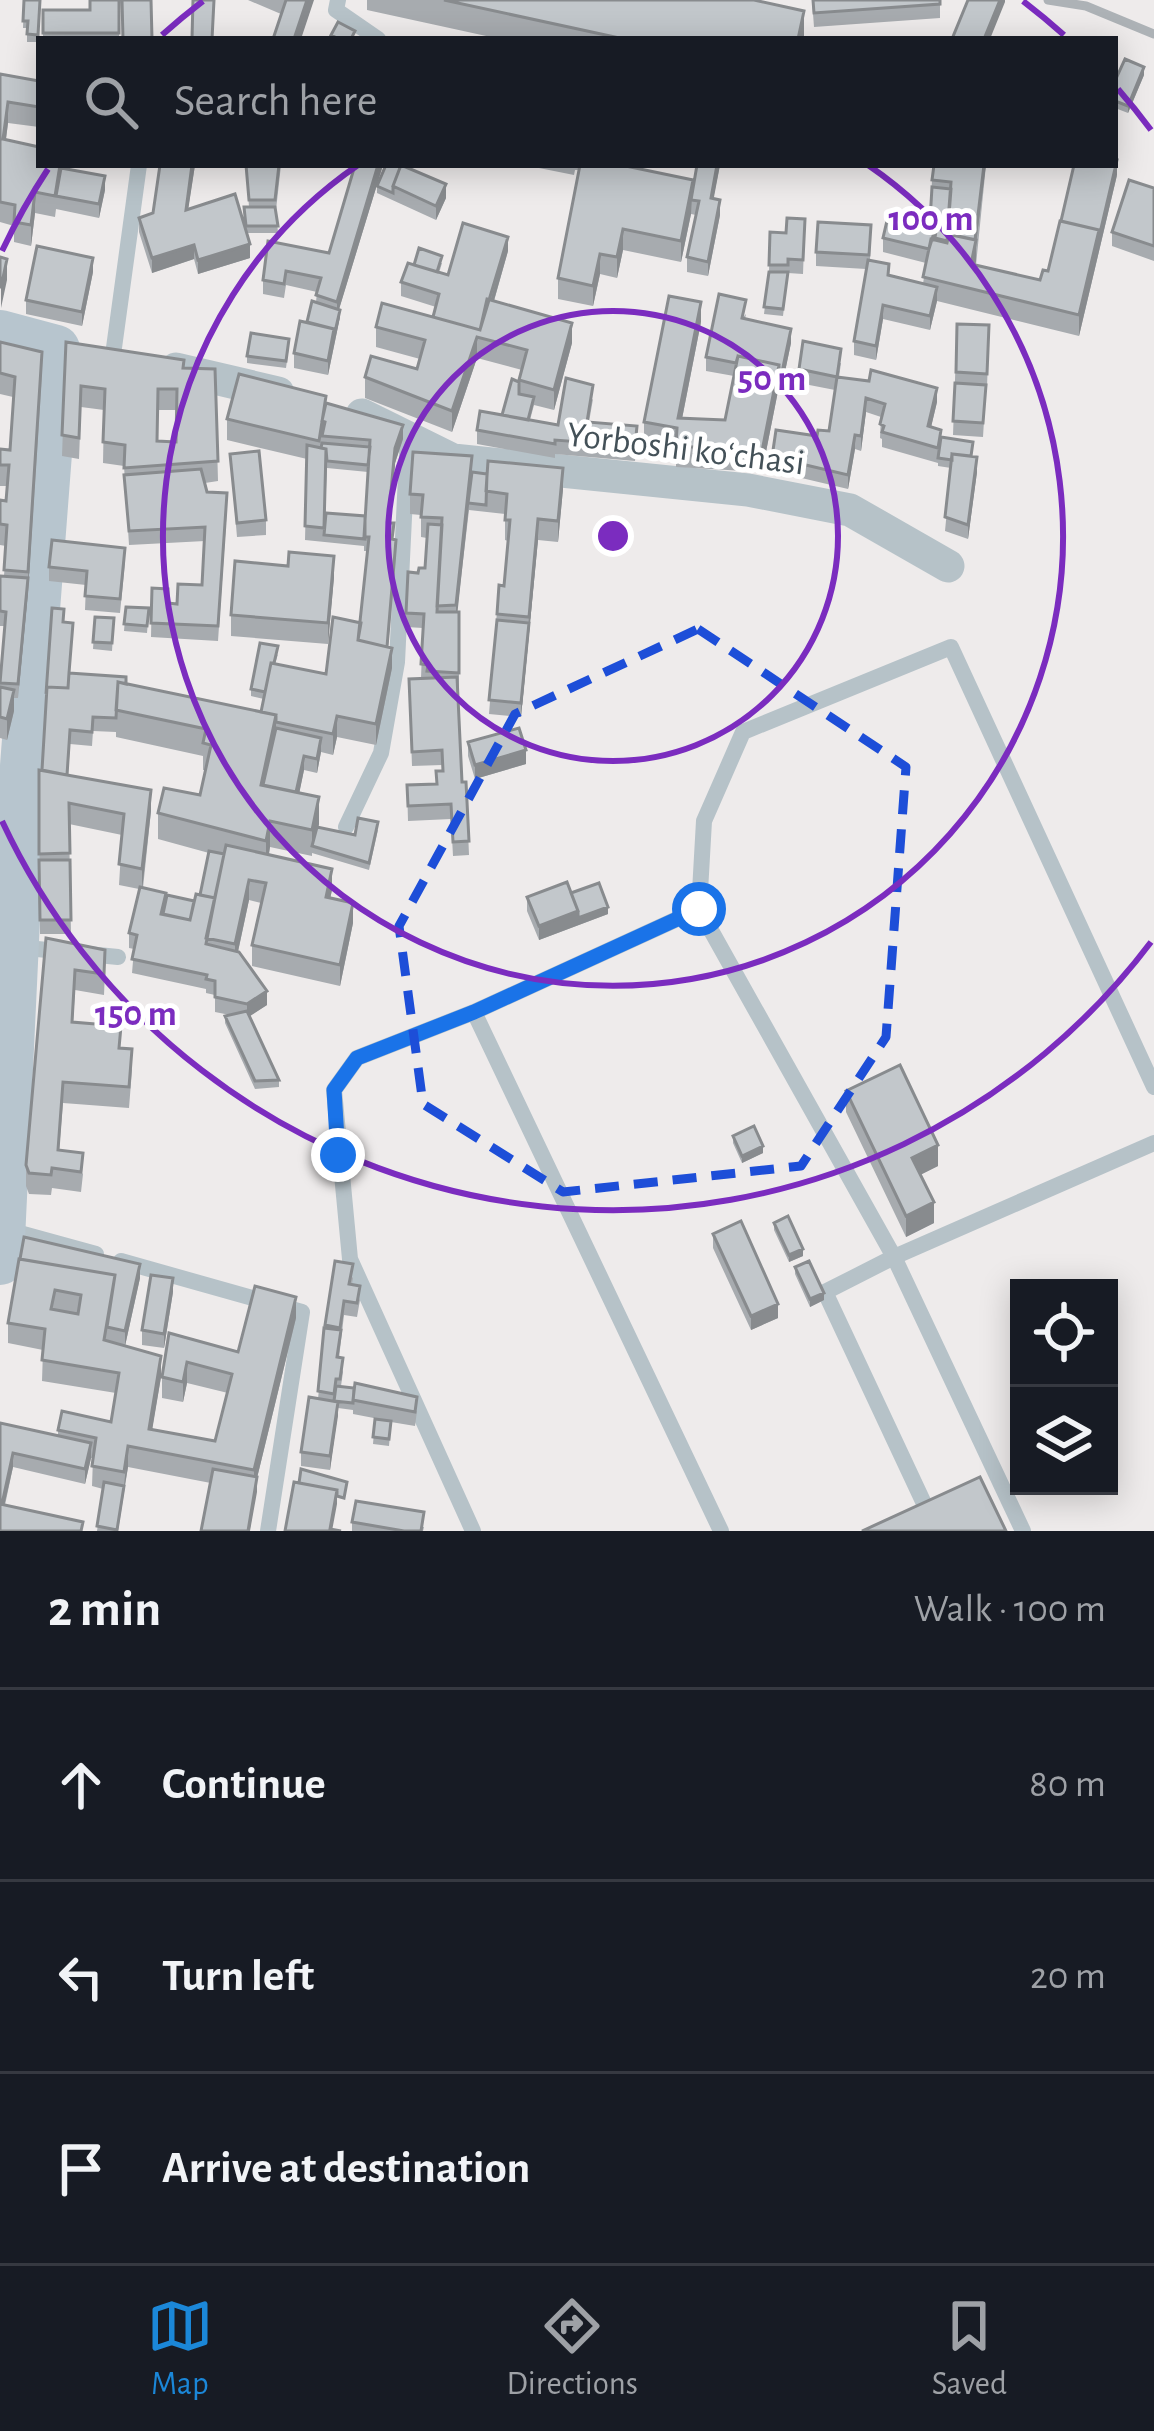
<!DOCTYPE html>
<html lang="en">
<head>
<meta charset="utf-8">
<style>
	body { margin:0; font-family:"Alegreya Sans",sans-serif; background:#242831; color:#f1f3f6 }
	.controls { position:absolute; right:36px; bottom:36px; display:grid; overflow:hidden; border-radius:0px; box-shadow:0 6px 30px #0003 }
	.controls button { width:108px; height:108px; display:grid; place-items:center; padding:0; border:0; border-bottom:3px solid #363941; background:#171b24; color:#f1f3f6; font:60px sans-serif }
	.stop { position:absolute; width:36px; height:36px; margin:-27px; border:9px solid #1a73e8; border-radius:50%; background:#fff }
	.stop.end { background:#1a73e8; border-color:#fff; box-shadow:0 3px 12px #0008 }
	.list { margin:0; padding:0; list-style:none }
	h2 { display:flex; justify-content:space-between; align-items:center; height:156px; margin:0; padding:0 48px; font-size:51px }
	h2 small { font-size:39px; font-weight:400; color:#9ea1a6 }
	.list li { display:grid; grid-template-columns:78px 1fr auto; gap:36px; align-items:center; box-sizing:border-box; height:192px; padding:0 48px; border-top:3px solid #363941 }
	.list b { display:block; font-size:45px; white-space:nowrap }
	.list em { font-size:39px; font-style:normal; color:#9ea1a6 }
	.icon { flex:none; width:66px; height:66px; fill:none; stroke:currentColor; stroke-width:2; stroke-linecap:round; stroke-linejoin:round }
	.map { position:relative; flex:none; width:1154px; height:1531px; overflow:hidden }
	.search { position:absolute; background:#171b24; box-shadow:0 6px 30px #0003; left:36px; right:36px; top:36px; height:132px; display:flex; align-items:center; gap:30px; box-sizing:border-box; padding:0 42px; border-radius:0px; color:#9ea1a6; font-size:45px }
	.sheet { height:732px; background:#171b24 }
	nav { display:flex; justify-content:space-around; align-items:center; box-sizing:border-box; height:168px; border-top:3px solid #363941; background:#171b24; font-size:33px; color:#9ea1a6 }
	nav a { display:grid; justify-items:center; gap:6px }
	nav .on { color:#1b87d8 }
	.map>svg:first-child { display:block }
</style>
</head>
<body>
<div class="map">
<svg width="1154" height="1531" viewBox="0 0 1154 1531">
	<rect width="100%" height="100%" fill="#eeebeb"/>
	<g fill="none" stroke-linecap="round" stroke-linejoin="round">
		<!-- lane -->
		<path stroke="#b6c2c8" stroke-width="16" d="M338,0L336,10L378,39
			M113,355L139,165
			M346,827L381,753L397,662L408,435
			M699,909L474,1012L721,1531
			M17,947L118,957
			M5,1229L96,1254
			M121,1261L302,1312L268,1531
			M473,1531L350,1259L334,1090L357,1058L474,1012
			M887,1531L928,1512L825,1292L894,1257L1154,1143
			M1023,1531L894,1257L699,909L704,821L743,732L951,647L1154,1087"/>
		<!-- street -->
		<path stroke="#b6c2c8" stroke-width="33" d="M176,369L278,393
			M362,415L453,460L748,490L850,510L948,566"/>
		<!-- secondary -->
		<path stroke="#b7c5ce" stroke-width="48" d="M0,334L56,349L22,792L0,1261"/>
		<!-- rail -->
		<path stroke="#adb2b6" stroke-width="9" d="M1048,0L1086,6L1154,34"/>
	</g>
	<!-- wall -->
	<path fill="#a7abaf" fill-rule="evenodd" d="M24,0H40L38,42H27V28H23Z
		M119,0V39H43V10H90Z
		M248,0H314L281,14Z
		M367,0H754L804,38L500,39L367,10Z
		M812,0H940V18L814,27Z
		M0,74L39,81V127L8,123L6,140L63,165V168L105,190L99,218L56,209L55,217L35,213L31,246L14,242V226L0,222Z
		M1144,75L1128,113L1115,108V81Z
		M160,165H195L188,209L245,228L249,207L246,165H281L276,210L278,233H247L250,258L198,274L194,259L152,273L139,232V218L153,213Z
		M383,165L339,309L340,317L328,375L294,368V353L316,302L317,292L286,285L284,298L263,294V280L329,253Z
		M407,165V167L446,198L436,220L377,193V186Z
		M539,165H624L693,186L697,165H720L713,199L720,215L708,276L687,272V257L696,215L691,214L681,262L623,250L617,278L600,274L593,306L558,299V278L579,170H575L574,175L539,168Z
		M986,165L976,265L1040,280L1117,175L1079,336L937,301L930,330L883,319L876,360L854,355V341L866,269L816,266V252L871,225L870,260L889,276L923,284L926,263L883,252V238L930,221L932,180Z
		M1154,188V261L1112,246V232Z
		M805,219L803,274L788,273L783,316L764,314L769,272L770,232L786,233Z
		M508,251L494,301L572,343L554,410L534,405L530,420L558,425L593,399L589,422L637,426L635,461L555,454V458L477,444V430L502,415L519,382L522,370L477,358L452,432L365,398V377L417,369L420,359L376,347V327L433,317L436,307L401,296V282L414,265L442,263L439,273L448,275Z
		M93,272L82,326L26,314V300Z
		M746,314L745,319L791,343L782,386H779L762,472L676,467V448L644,443V422L701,322L682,419L725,420L734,376L706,371V357Z
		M957,324L989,325L987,388H986L983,437L953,435Z
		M0,342L42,373L28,592L18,698H14V711L7,740L0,738V674L5,626H0V576H4L6,546L0,545V500L6,501L7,486H0V449L10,450L13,397L0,394Z
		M66,342L183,368L215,369L218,481L205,483L207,492L227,508L218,641L151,637L152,588L168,603L177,604L202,585L205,541L129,545L124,466L103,463L104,410L81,407L79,459L62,456ZM158,410H176V442L157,441Z
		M289,346L286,368L247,363V356Z
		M841,363L839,377L937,402L931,427L941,437L972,457L977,472L968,539L945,531L951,468L938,466V463L882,447V439L880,438L881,417L866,412L861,451L855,449L848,489L772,471V457L829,431L835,390L799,383V369Z
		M326,403L403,439L395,463L389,523L396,554L388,647L392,668L376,745L337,737L333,755L321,752L317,773L304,770L299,793L319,824L318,827L355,835L378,830L369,870L312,853V856L270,847L269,855L332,890L330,898L353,923L340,986L252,966V945L261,903L249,900L238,952L267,1005L249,1016L279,1080V1087L255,1089L225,1023V1016L230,1015L215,1012V995L206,993V989L132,973L134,949L129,948V933L139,889L119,885L122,835L69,824L71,934H40L39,770H42L63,622L70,673L261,712L264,699L251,696V689L278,654L275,664L326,674L360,623L368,551H364V546L305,540L307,459L227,440V419ZM327,468L368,472L365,516L324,530ZM93,731L116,732V737L203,756V770H205L200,795L158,813V839L209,853L200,895L194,901L166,900L143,888L151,811L68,775L70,744L92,746Z
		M230,454L266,520V535L237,537Z
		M472,472L563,489L558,542L538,540L521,717L489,714L499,585L504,586L508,541L505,540V514L469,510L457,612L459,673V687H458L462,782H466L469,855L453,856L451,819L408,821L407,785L437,784L443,771L442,765L412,766L409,679L421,678L423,628L406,627V613L418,573L425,568L427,538L421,537V515L410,514V494Z
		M125,562L120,613L85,610L86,585L49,581V567Z
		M288,566L334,577L328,644L231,636V615Z
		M126,607L149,608L147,633L124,631Z
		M95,617L114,618L112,651L93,649Z
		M468,742L526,764L475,779L468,756Z
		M571,893L608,914L539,940L527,911V897Z
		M46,938L105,971L104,995L75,990L73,1022L121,1048L132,1070L129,1108L63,1103L59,1150L83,1174L81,1192L52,1188L51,1195L29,1194L26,1186V1165Z
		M846,1091L938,1166L920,1175L934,1223L906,1237L846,1112Z
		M733,1136L763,1153L742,1163L733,1143Z
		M774,1223L803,1256L789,1262L774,1230Z
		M713,1234L778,1318L751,1330L713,1248Z
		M19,1259L140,1278L125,1346L161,1377L152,1429L215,1441L228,1393L187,1383L183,1402L162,1398V1377L169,1333L238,1352L296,1318L257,1478V1492L128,1467L118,1531H97L103,1489L92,1486L93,1458H91L85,1484L13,1467L5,1505L83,1531H0V1423L58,1436V1430L111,1422L116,1393L42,1381L43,1350L8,1343V1323Z
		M335,1261L353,1278L352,1284L360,1300L357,1317L344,1315L339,1358L343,1372L341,1386L417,1411L415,1426L391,1422L389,1446L373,1444L375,1419H379L353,1414V1410L338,1408L330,1470L301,1466V1452L318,1399L325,1328Z
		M795,1267L824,1300L810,1307L795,1274Z
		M173,1292L164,1348L142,1345V1330Z
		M352,1522L424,1527L423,1531H352Z"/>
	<!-- shaded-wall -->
	<path fill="#888b8e" d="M307,0H314L301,39H294Z
		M1000,0H1005V2L990,39H984Z
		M804,11V39H798Z
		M1144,67V75L1128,113V106Z
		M8,102V123L3,160V139Z
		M1117,160V175L1079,336V315Z
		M192,165H195L186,224V210Z
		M378,165H383L337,316V302Z
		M717,165H720L711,213V198Z
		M984,165H986L976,243V261L971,284V264Z
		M105,176V190L99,218V204Z
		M693,180L691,214L681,262V241Z
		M446,184V198L436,220V206Z
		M35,192V213L31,246V225Z
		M720,200V215L708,276V262Z
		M623,229V250L617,278V257Z
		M508,237V251L483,339L480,338Z
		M250,244V258L198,274V260Z
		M194,245V259L152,273V258Z
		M600,254V274L593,306V286Z
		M93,258V272L82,326V312Z
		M7,259V280L1,308V287Z
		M937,287V301L930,330V316Z
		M701,302V322L678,439V418Z
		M883,305V319L876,360V346Z
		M340,310V317L328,375V361L334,329Z
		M572,323V343L554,410V390Z
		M791,329V343L782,386V372Z
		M477,337V358L452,432V411Z
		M42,352L28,592L18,698L28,578Z
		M779,365V386L762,472V451Z
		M937,388V402L928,440V426Z
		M866,398V412L861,451V436Z
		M403,425V439L395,463L388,537L395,448Z
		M855,435V449L848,489V475Z
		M472,456V477L456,626V605Z
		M977,457V472L968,539V525Z
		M563,468V489L558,542V521Z
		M538,519V540L521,717V703Z
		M334,556V577L328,644V623Z
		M392,648V668L376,745V724Z
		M14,690V711L7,740V719Z
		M276,715V742L261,797V785Z
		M337,716V737L333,755V734Z
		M321,738V752L317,773V759Z
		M526,750V764L475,779V765Z
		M304,756V770L294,819V804Z
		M151,790V811L142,890V869Z
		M319,797V824L314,847L312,846V856V830Z
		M270,821V847L266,868V841Z
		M332,869V890L326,918V897Z
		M249,880V900L235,965V944Z
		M353,903V923L340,986V965Z
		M608,907V914L539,940V926L578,911Z
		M267,991V1005L247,1018V1004Z
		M938,1145V1166L912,1179V1158Z
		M763,1146V1153L742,1163V1156Z
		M934,1202V1223L906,1237V1216Z
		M803,1249V1256L789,1262V1255Z
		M140,1264V1278L125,1346V1331Z
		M173,1278V1292L164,1348V1334Z
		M824,1293V1300L810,1307V1299Z
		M296,1297V1318L257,1478V1492L250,1531H248L254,1491V1470Z
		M778,1304V1318L751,1330V1316Z
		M161,1356V1377L149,1449V1429Z
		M187,1362V1383L183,1402V1382Z
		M338,1402V1416L330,1470V1456Z
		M91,1443V1458L85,1484V1469Z
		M128,1446V1467L117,1531L124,1486Z
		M13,1453V1467L0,1524V1510Z
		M337,1490V1504L332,1531H330Z"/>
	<!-- building -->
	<path fill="#c2c7cb" stroke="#888b8e" stroke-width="3" fill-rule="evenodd" d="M24,0H40L38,35L27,34L28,21H23Z
		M90,0H119V33H43V10H90Z
		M122,0H151L152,39H123Z
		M193,0H214L212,39H192Z
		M286,0H307L294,39H273Z
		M444,0H754L804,11L798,39H624Z
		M813,0H940V4L814,13Z
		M968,0H1000L984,39H952Z
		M338,22L355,31L351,39H339L331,35Z
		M1125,59L1144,67L1128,106L1115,101V81Z
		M0,74L39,81V107L8,102L3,139L39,147V165H60L55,196L35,192L31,225L14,222L15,205L0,202Z
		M1115,160H1117L1099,237V230L1061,221L1074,165H1115Z
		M160,165H192L186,210L235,194L250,244L198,260L194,245L152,258L139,218L153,213Z
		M246,165H279L275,200H249Z
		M355,165H378L337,302L316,295L321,278L286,271L284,284L263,280L268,241L329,253Z
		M386,165H401L393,186V193L377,186Z
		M401,165L446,184L436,206L393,186Z
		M580,165H621L693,180L681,241L623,229L617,257L600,254L593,286L558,278Z
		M697,165H717L711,198L720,200L708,262L687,257L699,201L691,200Z
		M934,165H984L975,240L947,234L951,182L932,180Z
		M61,168L105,176L99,204L56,196Z
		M1129,180L1154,188V246L1112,232Z
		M932,187L951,189L947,241L935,238L937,223L930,221Z
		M244,207H275L278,226H246Z
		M889,212L937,223L929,249L883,238Z
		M787,218L805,219L803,260L788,259V265H769L770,232L786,233Z
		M1060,221L1099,230L1079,315L923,277L931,239L947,243L949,234L976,240L971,264L1040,280L1043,270L1048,271Z
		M818,222L871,225L869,255L816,252Z
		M463,223L508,237L480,330L433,317L439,294L401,282L408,263L448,275Z
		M37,246L93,258L82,312L26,300Z
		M419,248L442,256L437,272L414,265Z
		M0,257L7,259L1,287H0Z
		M868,260L889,264L888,275L937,287L930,316L883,305L876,346L854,341Z
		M769,272H788L783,309L764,307Z
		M719,294L746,300L742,318L791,329L782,372L779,371V365L738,356L736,363L706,357Z
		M669,296L701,302L678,418L725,420L738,356L779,365L762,451L676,446L677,428L644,422Z
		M487,299L572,323L554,390L519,380L527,350L477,337L452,411L365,377L371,356L417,369L425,340L376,327L382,303L480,330Z
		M312,301L340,310L334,336V329L307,322Z
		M300,321L334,329L328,361L294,353Z
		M957,324L989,325L987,374L956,372Z
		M251,333L289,339L286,361L247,356Z
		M803,341L841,349L837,377L869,381L871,370L937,388L928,426L941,430L938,448L882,432L884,426L880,424L885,404L866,398L861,436L855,435L848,475L772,457L776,430L817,436L818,430L829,431L837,377L799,369Z
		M0,342L42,352L28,572L4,570L7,525L0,524V500L6,501L9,465H0V449L10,450L15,377L0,373Z
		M66,342L184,360L183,368L215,369L218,461L124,468L125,445L103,442L105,389L81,386L79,438L62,435ZM158,389H177L176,442L157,441Z
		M239,374L326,396L319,441L227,419Z
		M566,378L593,385L587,422L637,426L635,446L555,440V444L477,430L480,411L558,425Z
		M512,379L519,382V394L534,397L528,420L502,415Z
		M955,383L986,385L983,423L953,421Z
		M326,403L403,425L395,448L388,523H394L392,539L396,540L387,647L358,640L369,537H364L370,440L322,436L325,422L322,421Z
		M941,437L973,442L971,456L952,454V460L938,458Z
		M322,443L370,447L368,465L327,461L326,449L321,448Z
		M307,445L326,449L324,528L305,526Z
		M259,451L266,520L237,523L230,454Z
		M413,452L472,456L456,605L437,606L442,518L421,517L423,495L410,494Z
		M952,454L977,457L968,525L945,517Z
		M488,461L563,468L558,521L538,519L529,617L497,614L499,585L504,586L510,520H505L507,494L486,491Z
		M201,469L207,492L227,493L218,626L151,623L152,588L168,589V603L177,604L178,584L202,585L205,527L129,531L124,475Z
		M472,472L487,474L486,505L468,503Z
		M326,513L365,516V539L324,535Z
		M428,524L442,525L437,612H459V673L427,671L428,665L421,664L424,614L406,613L408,572L418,573L419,568H425Z
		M52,540L125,548L120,599L85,596L87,571L49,567Z
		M289,552L334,556L328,623L231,615L235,561L288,566Z
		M0,576L28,578L18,684L0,683L6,612L0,611Z
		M126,607L149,608L147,626L124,624Z
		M52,608L64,609L63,622L73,623L69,673L68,688L47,687L46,694Z
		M95,617L114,618L112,643L93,642Z
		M333,617L361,623L358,640L392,648L376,724L337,716L333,734L276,722V715L261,712L271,663L326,674Z
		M497,620L529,623L521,703L489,700Z
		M260,643L278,646L274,663H271L265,692L251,689Z
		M69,673L126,677V684L118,682L116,718L93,717L92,732L70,730L67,775L42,770L47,687L68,688Z
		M457,677L462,782H466L469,841L453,842L451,804L408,806L407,785L437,784L436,771H443L442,750L412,752L409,679Z
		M118,682L276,715L261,785L319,797L312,830L270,821L266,841L158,813L164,788L200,795L211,745L203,743L206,729L116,710Z
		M0,687L14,690L7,719L0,717Z
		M276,728L321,738L317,759L304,756L296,792L263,785Z
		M519,728L526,750L475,765L468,742Z
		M39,770L151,790L142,869L119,864L124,814L69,803L70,853L39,854Z
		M358,818L378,822L369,863L312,846L317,827L355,835Z
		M226,845L332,869L326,897L353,903L340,965L252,945L266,883L249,880L235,944L206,938Z
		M209,851L224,854L215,898L200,895Z
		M39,860H70L71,920H40Z
		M567,882L578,911L539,926L527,897Z
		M599,883L608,907L578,918V911L571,893Z
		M140,887L166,893L161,914L190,920L196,894L215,898L206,944L239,952L267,991L247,1004L215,997V981L206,979L207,975L132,959L137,935L129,933Z
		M167,895L194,901L190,920L163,914Z
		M46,938L105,950L104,974L75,970L72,1022L121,1026L119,1048L132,1049L129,1087L63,1082L58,1150L83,1153L81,1172L52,1168L51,1175L29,1173L26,1165Z
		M247,1011L279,1080L255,1081L225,1016Z
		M900,1065L938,1145L912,1158L934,1202L906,1216L846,1091Z
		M754,1126L763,1146L742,1156L733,1136Z
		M788,1216L803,1249L789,1255L774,1223Z
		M741,1221L778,1304L751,1316L713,1234Z
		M24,1237L140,1264L125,1331L107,1327L115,1275L20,1259Z
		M19,1259L115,1275L104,1340L161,1356L149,1429L215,1441L232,1374L187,1362L183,1382L162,1377L169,1333L238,1352L255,1286L296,1297L254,1470L128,1446L124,1472L92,1466L96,1438L58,1430L62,1411L111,1422L119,1373L42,1360L45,1329L8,1323ZM55,1290L81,1295L78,1314L51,1309Z
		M335,1261L353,1264L349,1284L360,1286L357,1303L344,1301L340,1328L325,1325Z
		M809,1261L824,1293L810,1299L795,1267Z
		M151,1275L173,1278L164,1334L142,1330Z
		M324,1328L341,1330L337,1357L343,1358L340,1379H336L334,1394L318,1391Z
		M355,1383L417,1397L415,1412L353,1400Z
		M336,1386L354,1388L353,1403L334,1401Z
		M309,1397L338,1402L330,1456L301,1452Z
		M375,1419L391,1421L389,1439L373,1437Z
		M0,1423L91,1443L85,1469L13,1453L2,1504H0Z
		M213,1469L257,1477L248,1531H201Z
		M301,1469L347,1482L344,1498L337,1496V1490L299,1483Z
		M980,1477L1006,1531H862Z
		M104,1482L124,1486L117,1530L97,1526Z
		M294,1482L337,1490L330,1529L341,1531H285Z
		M356,1501L424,1512L421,1531H404L352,1522Z
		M0,1504L83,1522L81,1531H0Z"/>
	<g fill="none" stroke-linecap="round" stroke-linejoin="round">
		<!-- route -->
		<path stroke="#1a73e8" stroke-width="15" d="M338,1155L334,1090L357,1058L474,1012L699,909"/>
	</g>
	<!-- marked area -->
	<path fill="none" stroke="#1d4ed8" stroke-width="9" stroke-dasharray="24 15" stroke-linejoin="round" d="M698,629L906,767L886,1037L801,1166L563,1192L423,1104L399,926L515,714Z"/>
	<!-- distance rings -->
	<g fill="none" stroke="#7b2cbf" stroke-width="6">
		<circle cx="613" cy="536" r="225"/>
		<path d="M868 165A450 450 0 1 1 358 165"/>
		<path d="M1151 942A674 674 0 0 1 2 821M2 251A674 674 0 0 1 48 169M162 35A674 674 0 0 1 203 1M1023 1A674 674 0 0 1 1064 35M1118 89A674 674 0 0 1 1151 130"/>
	</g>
	<g text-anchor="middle" stroke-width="10" stroke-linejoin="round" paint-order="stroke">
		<!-- street labels -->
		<g font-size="36" fill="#445158" stroke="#fff">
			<text transform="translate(686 447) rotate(7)" y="13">Yorboshi koʻchasi</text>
		</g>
	</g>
	<circle cx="613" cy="536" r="18" fill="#7b2cbf" stroke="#fff" stroke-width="6"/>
	<g font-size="36" text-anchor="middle" font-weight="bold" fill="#7b2cbf" stroke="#fff" stroke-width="10" stroke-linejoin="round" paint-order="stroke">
		<text x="931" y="230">100 m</text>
		<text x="772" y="390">50 m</text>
		<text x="136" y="1025">150 m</text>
	</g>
</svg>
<div class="controls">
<button><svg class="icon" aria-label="locate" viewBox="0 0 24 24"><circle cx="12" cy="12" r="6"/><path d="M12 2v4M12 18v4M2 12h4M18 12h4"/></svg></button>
<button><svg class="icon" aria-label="layers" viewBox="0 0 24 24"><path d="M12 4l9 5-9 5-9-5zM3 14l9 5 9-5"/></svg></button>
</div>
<div class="stop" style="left:699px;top:909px"></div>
<div class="stop end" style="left:338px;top:1155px"></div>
<div class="search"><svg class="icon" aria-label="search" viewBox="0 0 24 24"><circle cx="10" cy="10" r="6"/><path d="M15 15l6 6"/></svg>Search here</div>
</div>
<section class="sheet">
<h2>2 min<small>Walk · 100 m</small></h2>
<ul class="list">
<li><svg class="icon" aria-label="ahead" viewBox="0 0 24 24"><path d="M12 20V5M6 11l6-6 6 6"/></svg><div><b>Continue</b></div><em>80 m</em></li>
<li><svg class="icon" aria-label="left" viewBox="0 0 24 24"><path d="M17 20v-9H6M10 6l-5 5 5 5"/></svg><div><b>Turn left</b></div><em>20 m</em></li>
<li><svg class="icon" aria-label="arrive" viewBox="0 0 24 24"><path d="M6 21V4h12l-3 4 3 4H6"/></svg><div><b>Arrive at destination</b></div></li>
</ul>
</section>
<nav>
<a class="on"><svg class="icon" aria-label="map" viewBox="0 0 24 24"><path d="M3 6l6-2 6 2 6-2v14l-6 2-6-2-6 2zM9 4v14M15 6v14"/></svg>Map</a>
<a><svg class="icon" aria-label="directions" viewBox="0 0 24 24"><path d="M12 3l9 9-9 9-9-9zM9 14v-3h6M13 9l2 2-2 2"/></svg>Directions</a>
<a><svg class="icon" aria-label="saved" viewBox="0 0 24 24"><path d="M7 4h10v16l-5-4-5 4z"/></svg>Saved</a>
</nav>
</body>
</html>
